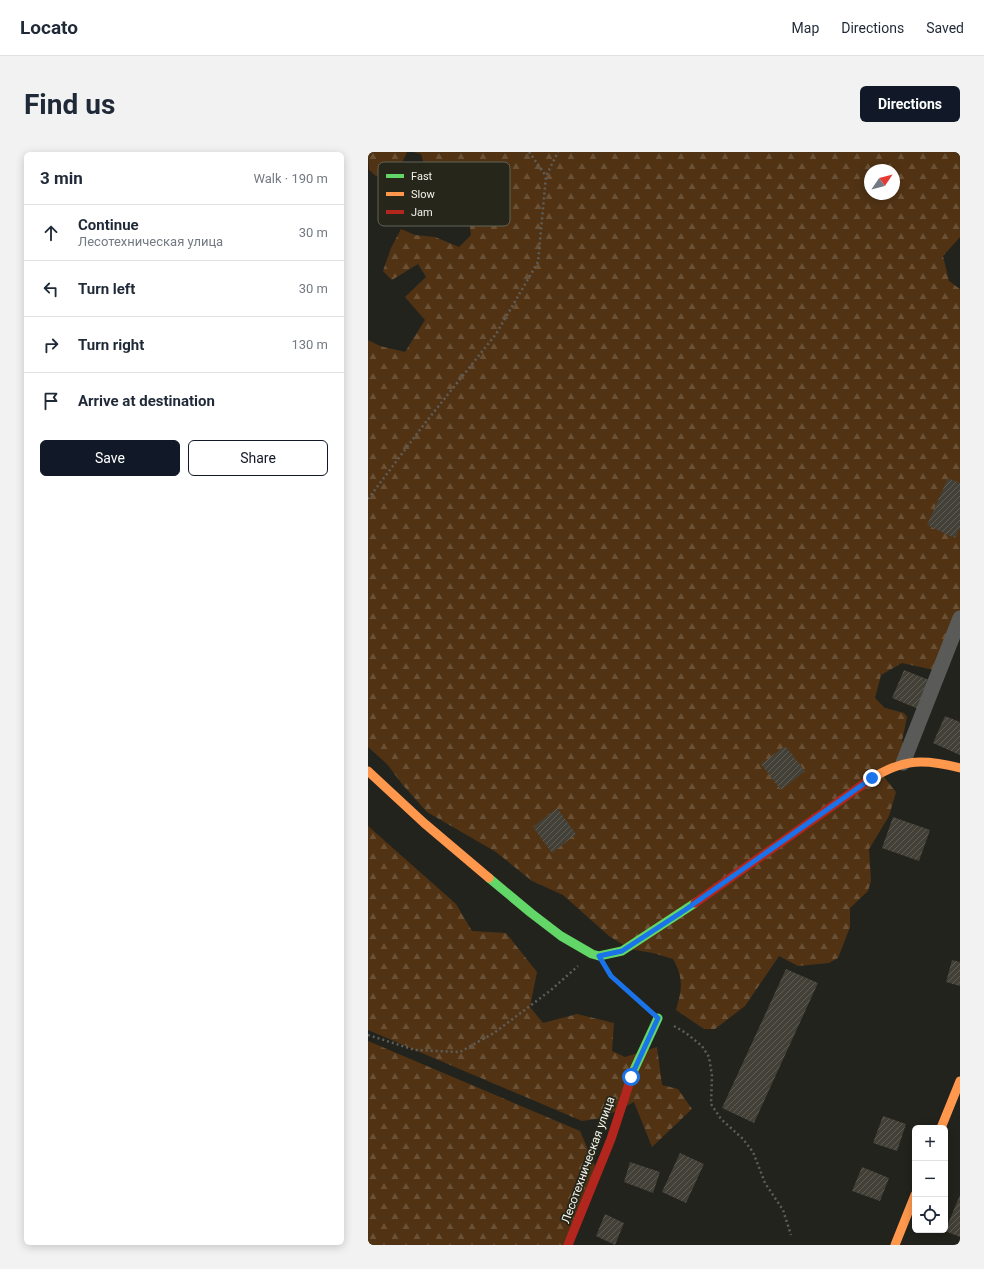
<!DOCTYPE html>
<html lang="en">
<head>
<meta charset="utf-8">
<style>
	body { margin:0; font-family:Roboto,sans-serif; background:#f2f2f3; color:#1f2937 }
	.controls { position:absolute; right:12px; bottom:12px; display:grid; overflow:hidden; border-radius:6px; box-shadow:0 2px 10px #0003 }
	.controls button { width:36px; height:36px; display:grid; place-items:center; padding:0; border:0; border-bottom:1px solid #e0e1e3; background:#fff; color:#1f2937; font:20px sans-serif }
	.compass { position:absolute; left:496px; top:12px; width:36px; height:36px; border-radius:50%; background:#fff; box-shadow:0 2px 10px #0003; rotate:55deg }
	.stop { position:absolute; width:12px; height:12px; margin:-9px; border:3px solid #1a73e8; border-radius:50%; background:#fff }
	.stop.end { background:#1a73e8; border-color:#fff; box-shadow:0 1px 4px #0008 }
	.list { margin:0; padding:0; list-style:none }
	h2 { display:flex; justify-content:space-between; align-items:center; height:52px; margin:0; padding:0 16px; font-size:17px }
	h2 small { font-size:13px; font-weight:400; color:#747a83 }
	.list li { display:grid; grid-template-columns:26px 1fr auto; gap:12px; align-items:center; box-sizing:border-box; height:56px; padding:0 16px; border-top:1px solid #e0e1e3 }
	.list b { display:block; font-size:15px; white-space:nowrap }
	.list p { margin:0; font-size:13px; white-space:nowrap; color:#747a83 }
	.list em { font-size:13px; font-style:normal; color:#747a83 }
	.actions { display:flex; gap:8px; padding:12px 16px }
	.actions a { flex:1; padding:9px 0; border:1px solid #111827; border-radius:6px; text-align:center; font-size:14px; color:#111827 }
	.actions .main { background:#111827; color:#fff }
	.icon { flex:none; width:22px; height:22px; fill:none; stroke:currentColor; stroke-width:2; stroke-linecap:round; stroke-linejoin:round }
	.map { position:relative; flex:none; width:592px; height:1093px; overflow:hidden; border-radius:6px }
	header { display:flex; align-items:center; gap:24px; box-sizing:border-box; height:56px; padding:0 20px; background:#fff; border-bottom:1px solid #e0e1e3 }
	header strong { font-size:19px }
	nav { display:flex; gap:22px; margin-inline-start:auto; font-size:14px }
	.intro { display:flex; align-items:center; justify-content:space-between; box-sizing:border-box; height:96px; padding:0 24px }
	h1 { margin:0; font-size:28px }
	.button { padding:10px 18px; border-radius:6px; background:#111827; color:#fff; font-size:14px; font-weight:700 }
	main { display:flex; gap:24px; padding:0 24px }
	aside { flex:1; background:#fff; border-radius:6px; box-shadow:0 2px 10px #0003 }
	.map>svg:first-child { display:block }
</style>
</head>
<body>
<header>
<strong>Locato</strong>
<nav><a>Map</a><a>Directions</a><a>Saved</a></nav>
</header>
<div class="intro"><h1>Find us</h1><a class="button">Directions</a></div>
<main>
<aside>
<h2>3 min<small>Walk · 190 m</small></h2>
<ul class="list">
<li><svg class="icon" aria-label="ahead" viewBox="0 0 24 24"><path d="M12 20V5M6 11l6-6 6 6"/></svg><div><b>Continue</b><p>Лесотехническая улица</p></div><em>30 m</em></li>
<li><svg class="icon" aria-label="left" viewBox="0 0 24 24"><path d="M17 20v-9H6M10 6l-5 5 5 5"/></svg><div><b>Turn left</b></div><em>30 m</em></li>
<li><svg class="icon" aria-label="right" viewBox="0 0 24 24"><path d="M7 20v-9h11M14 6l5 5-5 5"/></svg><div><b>Turn right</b></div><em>130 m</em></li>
<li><svg class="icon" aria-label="arrive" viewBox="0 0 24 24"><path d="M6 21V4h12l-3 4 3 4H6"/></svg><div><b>Arrive at destination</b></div></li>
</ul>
<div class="actions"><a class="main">Save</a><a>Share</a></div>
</aside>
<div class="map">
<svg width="592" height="1093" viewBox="0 0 592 1093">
	<defs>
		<pattern id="forest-firs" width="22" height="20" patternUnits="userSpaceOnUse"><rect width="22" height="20" fill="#513314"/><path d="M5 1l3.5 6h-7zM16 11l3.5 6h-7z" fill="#6a5136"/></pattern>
		<pattern id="building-hatch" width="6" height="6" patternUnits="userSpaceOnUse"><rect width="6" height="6" fill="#424037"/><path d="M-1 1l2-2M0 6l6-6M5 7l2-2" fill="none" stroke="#5e5c54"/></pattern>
	</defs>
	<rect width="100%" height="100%" fill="#23231d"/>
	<!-- forest -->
	<path fill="url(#forest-firs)" fill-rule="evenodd" d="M0,0H39L33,13L8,24L1,18Z
		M45,0H592V85L575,104L581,129L592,137V476L566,518L534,511L513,523L507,546L517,556L536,561L539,565L534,589L542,600L512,620L528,640L521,664L501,697L503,729L500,739L482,756V775L470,806L461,811L430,814L411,804L377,854L347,877H336L308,858C314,837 316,827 305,807L285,801L262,797L241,784L195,743L164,729L128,700L59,660L34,632L19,612L0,595V188L12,194L37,200L57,168L37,145L58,125L50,112L24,128L15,119L23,96L33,77L47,83L67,85L91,95L103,83L101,67L94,58L80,50L62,48L51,37L57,16L53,2ZM502,18H526V42H502Z
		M0,674L88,752L104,779L138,781L169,820L162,855L175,871L209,862L246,871L244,899L257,905L289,895L294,933L310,937L324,957L284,995L266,950L234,966L214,969L0,878Z
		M0,889L212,979L227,1014L205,1093H0Z"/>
	<!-- building -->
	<path fill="url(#building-hatch)" d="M580,326L592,331V375L587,386L559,373Z
		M536,518L566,530L555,559L524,546Z
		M577,564L592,570V603L565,591Z
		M417,594L437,619L413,638L393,612Z
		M189,656L208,682L184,701L165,675Z
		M525,665L562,678L551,709L514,696Z
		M584,808L592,810V834L578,830Z
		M418,817L450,831L386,971L354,956Z
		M515,964L538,972L529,999L505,991Z
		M312,1001L336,1012L318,1051L294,1040Z
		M262,1010L292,1020L285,1041L256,1030Z
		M494,1015L521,1026L512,1049L484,1039Z
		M592,1043V1085L577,1079Z
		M237,1062L256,1071L247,1093L228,1084Z"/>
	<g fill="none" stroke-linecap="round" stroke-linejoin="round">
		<!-- path -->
		<path stroke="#5e5e5b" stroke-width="2.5" stroke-dasharray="2 3" stroke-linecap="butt" d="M161,0L178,24
			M0,347L54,275L128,182L170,110L178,24L190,0
			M241,820L243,824L276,854
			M306,874L318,881L334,894L341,905L344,924L343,952L353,967L375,987L385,1000L397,1031L415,1058L423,1083
			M0,883L47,898L92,900L126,881L183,838L210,814"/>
		<!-- street -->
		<path stroke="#5a5b59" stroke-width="15" d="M535,611L592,466"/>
		<!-- fast -->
		<path stroke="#63d668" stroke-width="9" d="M121,726L163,761L193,784L224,802L231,804L254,799L327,751
			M265,920L290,866"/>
		<!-- slow -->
		<path stroke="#ff974d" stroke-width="9" d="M0,619L56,671L121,726
			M497,631C531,607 553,606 592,616
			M573,976L592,929
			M527,1093L547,1043"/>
		<!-- jam -->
		<path stroke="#b3261e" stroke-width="9" d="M327,751L497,631
			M200,1093L243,987L265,920"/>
	</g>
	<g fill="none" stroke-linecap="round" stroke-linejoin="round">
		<!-- route -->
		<path stroke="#1a73e8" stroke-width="5" d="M263,925L290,866L243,824L231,804L254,799L317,758L504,626"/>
	</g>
	<g text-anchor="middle" stroke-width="3.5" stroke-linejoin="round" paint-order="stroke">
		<!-- street labels -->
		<g font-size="12" fill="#f2f3eb" stroke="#26261a">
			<text transform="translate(220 1008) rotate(-70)" y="4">Лесотехническая улица</text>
		</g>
	</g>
	<!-- legend -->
	<rect x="10" y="10" width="132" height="64" rx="6" fill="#26261a" stroke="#636459" stroke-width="1"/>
	<rect x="18" y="22" width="18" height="4" fill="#63d668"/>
	<rect x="18" y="40" width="18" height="4" fill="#ff974d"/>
	<rect x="18" y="58" width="18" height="4" fill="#b3261e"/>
	<g font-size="11" fill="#f2f3eb">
		<text x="43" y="28">Fast</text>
		<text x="43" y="46">Slow</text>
		<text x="43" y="64">Jam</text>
	</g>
</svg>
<div class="controls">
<button>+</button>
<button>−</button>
<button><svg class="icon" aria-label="locate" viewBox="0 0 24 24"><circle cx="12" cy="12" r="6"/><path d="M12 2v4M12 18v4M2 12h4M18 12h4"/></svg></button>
</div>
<svg class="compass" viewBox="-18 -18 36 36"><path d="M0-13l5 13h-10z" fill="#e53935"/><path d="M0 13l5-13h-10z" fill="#747a83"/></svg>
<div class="stop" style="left:263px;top:925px"></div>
<div class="stop end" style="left:504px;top:626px"></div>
</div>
</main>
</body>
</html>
